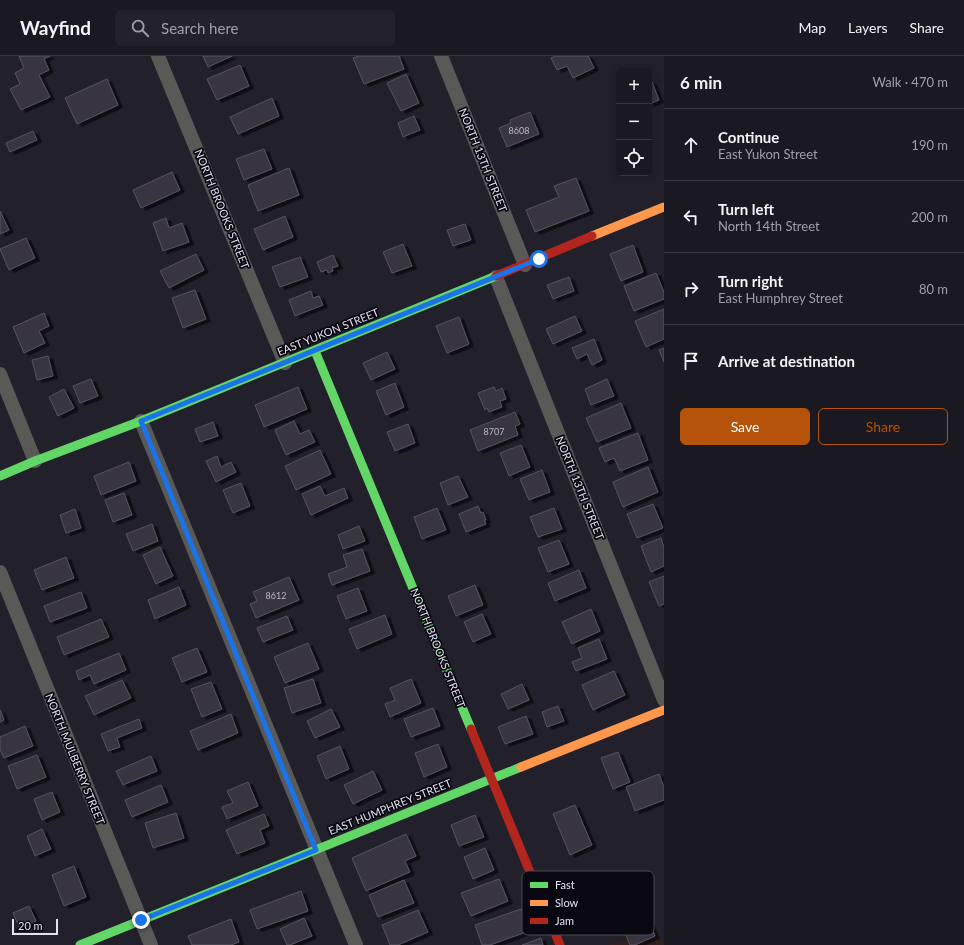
<!DOCTYPE html>
<html lang="en">
<head>
<meta charset="utf-8">
<style>
	body { margin:0; font-family:Lato,sans-serif; background:#232129; color:#f1f3f6 }
	.controls { position:absolute; right:12px; top:12px; display:grid; overflow:hidden; border-radius:6px; box-shadow:0 2px 10px #0003 }
	.controls button { width:36px; height:36px; display:grid; place-items:center; padding:0; border:0; border-bottom:1px solid #38373e; background:#1a1820; color:#f1f3f6; font:20px sans-serif }
	.scale { position:absolute; left:12px; bottom:10px; width:46px; box-sizing:border-box; padding-left:4px; border:2px solid #e4e2f1; border-top:0; font-size:11px; line-height:14px; white-space:nowrap; color:#e4e2f1; -webkit-text-stroke:3px #090710; paint-order:stroke }
	.stop { position:absolute; width:12px; height:12px; margin:-9px; border:3px solid #1a73e8; border-radius:50%; background:#fff }
	.stop.end { background:#1a73e8; border-color:#fff; box-shadow:0 1px 4px #0008 }
	.list { margin:0; padding:0; list-style:none }
	h2 { display:flex; justify-content:space-between; align-items:center; height:52px; margin:0; padding:0 16px; font-size:17px }
	h2 small { font-size:13px; font-weight:400; color:#9fa0a5 }
	.list li { display:grid; grid-template-columns:26px 1fr auto; gap:12px; align-items:center; box-sizing:border-box; height:72px; padding:0 16px; border-top:1px solid #38373e }
	.list b { display:block; font-size:15px; white-space:nowrap }
	.list p { margin:0; font-size:13px; white-space:nowrap; color:#9fa0a5 }
	.list em { font-size:13px; font-style:normal; color:#9fa0a5 }
	.actions { display:flex; gap:8px; padding:12px 16px }
	.actions a { flex:1; padding:9px 0; border:1px solid #b45309; border-radius:6px; text-align:center; font-size:14px; color:#b45309 }
	.actions .main { background:#b45309; color:#fff }
	.icon { flex:none; width:22px; height:22px; fill:none; stroke:currentColor; stroke-width:2; stroke-linecap:round; stroke-linejoin:round }
	.map { position:relative; flex:none; width:664px; height:889px; overflow:hidden }
	header { display:flex; align-items:center; gap:24px; box-sizing:border-box; height:56px; padding:0 20px; background:#1a1820; border-bottom:1px solid #38373e }
	header strong { font-size:19px }
	nav { display:flex; gap:22px; margin-inline-start:auto; font-size:14px }
	.search { width:280px; height:36px; background:#232129; display:flex; align-items:center; gap:10px; box-sizing:border-box; padding:0 14px; border-radius:6px; color:#9fa0a5; font-size:15px }
	main { display:flex }
	aside { flex:1; background:#1a1820 }
	.map>svg:first-child { display:block }
</style>
</head>
<body>
<header>
<strong>Wayfind</strong>
<div class="search"><svg class="icon" aria-label="search" viewBox="0 0 24 24"><circle cx="10" cy="10" r="6"/><path d="M15 15l6 6"/></svg>Search here</div>
<nav><a>Map</a><a>Layers</a><a>Share</a></nav>
</header>
<main>
<div class="map">
<svg width="664" height="889" viewBox="0 0 664 889">
	<defs>
		<filter id="shadow"><feDropShadow dx="4.5" dy="2.5" stdDeviation="0" flood-color="#0009"/></filter>
	</defs>
	<rect width="100%" height="100%" fill="#22202b"/>
	<!-- commercial -->
	<path fill="#312022" d="M657,873L664,889H608Z"/>
	<!-- building -->
	<path fill="#383640" stroke="#55535d" filter="url(#shadow)" d="M19,0H50L44,3L49,14L39,19L50,41L21,54L10,33L20,28L15,17L24,12Z
		M203,0H232L208,11Z
		M359,0H399L404,13L364,28L353,2Z
		M556,0H588L594,12L573,22L567,10L557,14L551,2Z
		M240,9L249,30L217,44L207,23Z
		M406,18L419,47L401,55L387,27Z
		M107,23L118,49L77,68L65,42Z
		M652,26L659,44L649,48V27Z
		M272,42L279,60L238,78L230,61Z
		M530,56L539,78L507,91L499,72L511,67L510,64Z
		M414,60L420,74L403,81L398,67Z
		M33,75L37,84L10,96L6,87Z
		M264,93L272,113L244,124L236,103Z
		M289,112L299,139L258,155L248,129Z
		M172,116L180,134L141,152L133,134Z
		M576,122L589,155L535,176L526,154L559,141L554,130Z
		M0,155L9,174L0,178Z
		M285,160L293,181L263,194L254,173Z
		M166,162L169,172L182,167L189,186L163,195L153,167Z
		M465,168L471,184L453,190L447,174Z
		M26,182L35,202L9,214L0,193Z
		M403,188L412,210L392,217L383,196Z
		M633,189L643,216L621,225L610,198Z
		M196,198L204,214L169,232L160,215Z
		M333,199L338,210L332,212L333,215L328,217L327,214L321,216L317,206Z
		M300,201L308,221L280,231L272,211Z
		M656,217L664,236V243L634,255L624,230Z
		M569,221L574,235L553,243L547,229Z
		M195,234L206,263L183,272L172,242Z
		M311,235L313,242L319,240L323,249L295,260L289,244Z
		M664,253V283L646,291L635,265Z
		M44,257L49,270L39,275L45,287L24,297L13,271Z
		M575,260L582,275L553,288L546,273Z
		M459,261L469,288L447,297L436,270Z
		M594,283L602,304L592,309L587,298L577,303L572,292Z
		M664,292V306L659,294Z
		M387,296L395,313L371,324L363,307Z
		M48,300L53,320L37,324L32,304Z
		M91,323L98,340L80,347L73,330Z
		M607,323L614,340L591,349L585,333Z
		M395,327L404,351L386,359L376,335Z
		M298,331L307,353L264,371L255,349Z
		M494,331L496,335L502,332L506,343L500,345L502,351L489,356L487,352L485,354L478,337Z
		M64,333L74,352L58,360L49,341Z
		M621,347L631,372L597,386L586,362Z
		M515,356L520,368L515,370L518,379L478,395L470,374Z
		M294,365L300,378L309,374L315,386L286,399L275,374Z
		M213,366L218,380L200,386L195,373Z
		M408,368L415,387L395,395L387,376Z
		M638,377L648,404L620,415L614,402L605,406L599,392Z
		M521,389L530,411L509,420L500,397Z
		M320,394L331,418L296,434L285,410Z
		M217,400L221,411L231,406L236,416L216,426L206,405Z
		M129,406L136,425L101,439L94,420Z
		M648,411L658,436L623,451L613,426Z
		M542,414L550,436L529,444L520,423Z
		M458,420L468,441L448,449L440,427Z
		M241,427L250,450L233,457L223,434Z
		M320,430L325,440L344,432L348,442L311,459L302,438Z
		M124,437L132,459L113,466L105,444Z
		M653,448L663,472L637,482L627,458Z
		M478,450L481,457L483,456L486,464H484L486,468L466,476L459,458Z
		M437,452L446,474L422,483L414,461Z
		M554,452L562,473L538,481L530,461Z
		M75,453L81,472L66,477L60,459Z
		M152,468L158,485L133,495L126,478Z
		M359,470L365,485L343,493L338,479Z
		M661,482L664,491V510L651,516L641,490Z
		M559,484L569,508L548,516L538,492Z
		M160,491L173,520L156,528L143,499Z
		M362,493L370,515L332,529L328,518L347,511L343,499Z
		M66,501L74,522L42,534L34,514Z
		M579,514L586,532L555,545L548,527Z
		M664,520V548L659,550L649,526Z
		M289,521L299,544L256,562L250,548L257,545L253,536Z
		M475,529L483,549L456,560L448,540Z
		M179,531L186,549L155,563L148,544Z
		M358,532L367,555L346,563L337,540Z
		M81,536L87,552L50,566L44,550Z
		M591,553L600,575L572,588L562,566Z
		M482,558L491,578L473,586L464,566Z
		M385,559L392,578L357,593L349,573Z
		M287,560L293,574L263,586L257,572Z
		M101,563L109,581L64,599L57,581Z
		M599,583L607,603L576,615L572,606L582,602L578,592Z
		M308,587L319,613L285,627L274,601Z
		M197,592L207,616L182,626L172,602Z
		M119,597L126,614L94,628L90,619L79,624L76,615Z
		M614,615L625,639L593,654L582,629Z
		M313,623L321,647L292,657L284,632Z
		M411,623L421,647L390,661L385,648L395,644L390,632Z
		M122,624L131,642L94,659L85,640Z
		M211,626L222,653L202,661L191,633Z
		M522,628L529,644L508,653L501,638Z
		M558,650L564,665L547,671L542,656Z
		M433,652L440,670L411,681L404,663Z
		M331,653L340,671L315,682L307,665Z
		M0,654L4,664L0,666Z
		M231,658L238,677L198,694L190,675Z
		M526,660L533,678L505,688L498,671Z
		M139,663L142,672L117,682L120,691L108,695L101,678Z
		M25,670L33,690L4,702L0,694V681Z
		M438,688L447,711L424,721L415,697Z
		M340,690L349,713L326,723L317,700Z
		M618,696L630,726L613,733L601,702Z
		M37,699L46,721L17,733L8,710Z
		M151,700L157,715L123,729L116,715Z
		M373,715L382,734L353,748L344,729Z
		M659,718L664,731V744L635,755L626,731Z
		M248,726L258,750L227,763L222,751L233,747L227,735Z
		M161,729L168,746L132,761L125,744Z
		M52,736L60,756L42,764L34,743Z
		M575,749L592,789L570,799L553,758Z
		M176,757L184,782L153,792L145,767Z
		M264,758L269,770L260,774L265,787L237,798L226,774Z
		M475,759L484,781L459,790L451,769Z
		M42,773L51,793L35,800L27,780Z
		M406,778L416,800L405,805L410,816L366,835L352,802Z
		M485,792L494,814L473,823L464,801Z
		M74,810L86,841L64,850L52,819Z
		M499,823L508,845L471,860L461,837Z
		M404,824L414,847L378,861L369,839Z
		M301,835L308,855L257,873L250,854Z
		M638,838L655,880L635,889H630L613,849Z
		M29,850L36,865L20,873L13,857Z
		M521,853L529,875L490,889H482L475,869Z
		M418,854L428,876L398,889H390L382,869Z
		M304,862L312,880L290,889H287L280,873Z
		M231,863L239,886L231,889H192L188,880Z
		M541,882L543,889H522Z"/>
	<g fill="none" stroke-linecap="round" stroke-linejoin="round">
		<!-- street -->
		<path stroke="#595957" stroke-width="14" d="M158,0L285,307
			M441,0L525,209
			M496,221L664,644
			M0,318L35,405
			M141,365L356,889
			M0,516L151,889"/>
		<!-- fast -->
		<path stroke="#63d668" stroke-width="9" d="M315,295L471,673
			M0,420L35,405L141,365L496,220
			M80,889L521,711"/>
		<!-- slow -->
		<path stroke="#ff974d" stroke-width="9" d="M592,180L664,151
			M521,711L664,654"/>
		<!-- jam -->
		<path stroke="#b3261e" stroke-width="9" d="M496,220L592,180
			M471,673L560,889"/>
	</g>
	<g fill="none" stroke-linecap="round" stroke-linejoin="round">
		<!-- route -->
		<path stroke="#1a73e8" stroke-width="5" d="M141,864L316,794L141,365L539,203"/>
	</g>
	<g text-anchor="middle" stroke-width="3.5" stroke-linejoin="round" paint-order="stroke">
		<!-- number labels -->
		<g font-size="9" fill="#b9b7c5">
			<text x="519" y="78">8608</text>
			<text x="494" y="379">8707</text>
			<text x="276" y="543">8612</text>
		</g>
		<!-- street labels -->
		<g font-size="11" fill="#e4e2f1" stroke="#090710">
			<text transform="translate(483 104) rotate(68)" y="4">NORTH 13TH STREET</text>
			<text transform="translate(222 153) rotate(68)" y="4">NORTH BROOKS STREET</text>
			<text transform="translate(328 276) rotate(-22)" y="4">EAST YUKON STREET</text>
			<text transform="translate(580 432) rotate(68)" y="4">NORTH 13TH STREET</text>
			<text transform="translate(438 592) rotate(68)" y="4">NORTH BROOKS STREET</text>
			<text transform="translate(75 703) rotate(68)" y="4">NORTH MULBERRY STREET</text>
			<text transform="translate(390 751) rotate(-22)" y="4">EAST HUMPHREY STREET</text>
		</g>
	</g>
	<!-- legend -->
	<rect x="522" y="815" width="132" height="64" rx="6" fill="#090710" stroke="#4b4954" stroke-width="1"/>
	<rect x="530" y="826" width="18" height="6" fill="#63d668"/>
	<rect x="530" y="844" width="18" height="6" fill="#ff974d"/>
	<rect x="530" y="862" width="18" height="6" fill="#b3261e"/>
	<g font-size="11" fill="#e4e2f1">
		<text x="555" y="833">Fast</text>
		<text x="555" y="851">Slow</text>
		<text x="555" y="869">Jam</text>
	</g>
</svg>
<div class="controls">
<button>+</button>
<button>−</button>
<button><svg class="icon" aria-label="locate" viewBox="0 0 24 24"><circle cx="12" cy="12" r="6"/><path d="M12 2v4M12 18v4M2 12h4M18 12h4"/></svg></button>
</div>
<div class="scale">20 m</div>
<div class="stop" style="left:539px;top:203px"></div>
<div class="stop end" style="left:141px;top:864px"></div>
</div>
<aside>
<h2>6 min<small>Walk · 470 m</small></h2>
<ul class="list">
<li><svg class="icon" aria-label="ahead" viewBox="0 0 24 24"><path d="M12 20V5M6 11l6-6 6 6"/></svg><div><b>Continue</b><p>East Yukon Street</p></div><em>190 m</em></li>
<li><svg class="icon" aria-label="left" viewBox="0 0 24 24"><path d="M17 20v-9H6M10 6l-5 5 5 5"/></svg><div><b>Turn left</b><p>North 14th Street</p></div><em>200 m</em></li>
<li><svg class="icon" aria-label="right" viewBox="0 0 24 24"><path d="M7 20v-9h11M14 6l5 5-5 5"/></svg><div><b>Turn right</b><p>East Humphrey Street</p></div><em>80 m</em></li>
<li><svg class="icon" aria-label="arrive" viewBox="0 0 24 24"><path d="M6 21V4h12l-3 4 3 4H6"/></svg><div><b>Arrive at destination</b></div></li>
</ul>
<div class="actions"><a class="main">Save</a><a>Share</a></div>
</aside>
</main>
</body>
</html>
